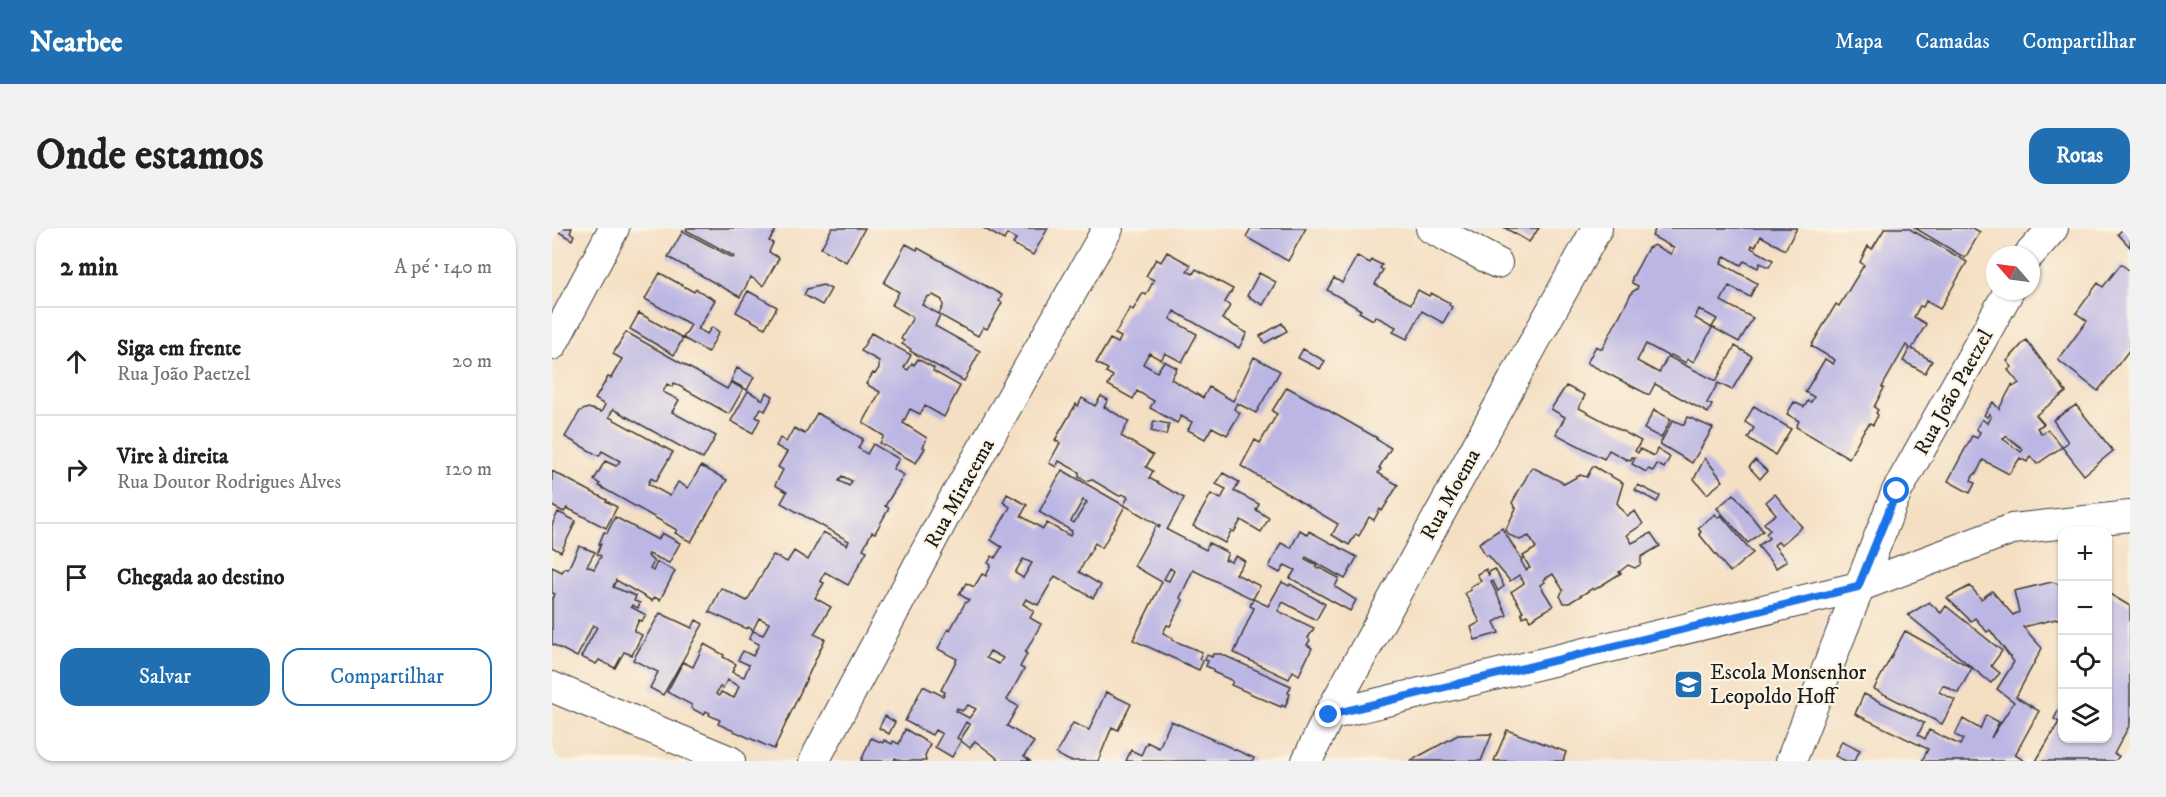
<!DOCTYPE html>
<html lang="pt">
<head>
<meta charset="utf-8">
<style>
	body { margin:0; font-family:"IM FELL DW Pica",serif; background:#f2f2f2; color:#202124 }
	.controls { position:absolute; right:18px; bottom:18px; display:grid; overflow:hidden; border-radius:12px; box-shadow:0 2px 4px #0004 }
	.controls button { width:54px; height:54px; display:grid; place-items:center; padding:0; border:0; border-bottom:2px solid #e0e0e0; background:#fff; color:#202124; font:30px sans-serif }
	.compass { position:absolute; left:1434px; top:18px; width:54px; height:54px; border-radius:50%; background:#fff; box-shadow:0 2px 4px #0004; rotate:298deg }
	.stop { position:absolute; width:18px; height:18px; margin:-14px; border:4px solid #1a73e8; border-radius:50%; background:#fff }
	.stop.end { background:#1a73e8; border-color:#fff; box-shadow:0 2px 6px #0008 }
	.list { margin:0; padding:0; list-style:none }
	h2 { display:flex; justify-content:space-between; align-items:center; height:78px; margin:0; padding:0 24px; font-size:26px }
	h2 small { font-size:20px; font-weight:400; color:#757577 }
	.list li { display:grid; grid-template-columns:39px 1fr auto; gap:18px; align-items:center; box-sizing:border-box; height:108px; padding:0 24px; border-top:2px solid #e0e0e0 }
	.list b { display:block; font-size:22px; white-space:nowrap }
	.list p { margin:0; font-size:20px; white-space:nowrap; color:#757577 }
	.list em { font-size:20px; font-style:normal; color:#757577 }
	.actions { display:flex; gap:12px; padding:18px 24px }
	.actions a { flex:1; padding:14px 0; border:2px solid #1f6fb2; border-radius:18px; text-align:center; font-size:21px; color:#1f6fb2 }
	.actions .main { background:#1f6fb2; color:#fff }
	.icon { flex:none; width:33px; height:33px; fill:none; stroke:currentColor; stroke-width:2; stroke-linecap:round; stroke-linejoin:round }
	.map { position:relative; flex:none; width:1578px; height:533px; overflow:hidden; border-radius:18px }
	header { display:flex; align-items:center; gap:36px; box-sizing:border-box; height:84px; padding:0 30px; background:#1f6fb2; color:#fff }
	header strong { font-size:28px }
	nav { display:flex; gap:33px; margin-inline-start:auto; font-size:21px }
	.intro { display:flex; align-items:center; justify-content:space-between; box-sizing:border-box; height:144px; padding:0 36px }
	h1 { margin:0; font-size:42px }
	.button { padding:15px 27px; border-radius:18px; background:#1f6fb2; color:#fff; font-size:21px; font-weight:700 }
	main { display:flex; gap:36px; padding:0 36px }
	aside { flex:1; background:#fff; border-radius:18px; box-shadow:0 2px 4px #0004 }
	.map>svg:first-child { display:block }
</style>
</head>
<body>
<header>
<strong>Nearbee</strong>
<nav><a>Mapa</a><a>Camadas</a><a>Compartilhar</a></nav>
</header>
<div class="intro"><h1>Onde estamos</h1><a class="button">Rotas</a></div>
<main>
<aside>
<h2>2 min<small>A pé · 140 m</small></h2>
<ul class="list">
<li><svg class="icon" aria-label="ahead" viewBox="0 0 24 24"><path d="M12 20V5M6 11l6-6 6 6"/></svg><div><b>Siga em frente</b><p>Rua João Paetzel</p></div><em>20 m</em></li>
<li><svg class="icon" aria-label="right" viewBox="0 0 24 24"><path d="M7 20v-9h11M14 6l5 5-5 5"/></svg><div><b>Vire à direita</b><p>Rua Doutor Rodrigues Alves</p></div><em>120 m</em></li>
<li><svg class="icon" aria-label="arrive" viewBox="0 0 24 24"><path d="M6 21V4h12l-3 4 3 4H6"/></svg><div><b>Chegada ao destino</b></div></li>
</ul>
<div class="actions"><a class="main">Salvar</a><a>Compartilhar</a></div>
</aside>
<div class="map">
<svg width="1578" height="533" viewBox="0 0 1578 533">
	<rect width="100%" height="100%" fill="#fcf5e5"/>
	<filter id="ink" filterUnits="userSpaceOnUse"><feTurbulence type="fractalNoise" baseFrequency=".0167" numOctaves="2"/><feDisplacementMap in="SourceGraphic" scale="12" xChannelSelector="R" yChannelSelector="G"/><feConvolveMatrix kernelMatrix="1 2 1 2 8 2 1 2 1" color-interpolation-filters="sRGB"/></filter>
	<filter id="wash" filterUnits="userSpaceOnUse"><feTurbulence type="fractalNoise" baseFrequency=".008" numOctaves="4" result="noise"/><feDisplacementMap in="SourceGraphic" scale="24" xChannelSelector="R" yChannelSelector="G"/><feGaussianBlur stdDeviation="1.35" result="paint"/><feColorMatrix in="noise" values="0 0 0 0 0 0 0 0 0 0 0 0 0 0 0 0 0 1.4 0 .05"/><feComposite in="paint" operator="in"/></filter>
	<g filter="url(#wash)">
		<rect width="100%" height="100%" fill="#f4dfc3"/>
		<g id="blocks">
			<!-- building -->
			<path fill="#bcb6e4" fill-rule="evenodd" d="M0,0H20L18,5L22,7L20,12Z
				M135,0H225L217,13L221,15L217,24L227,30L211,58L199,49L188,69L116,29L131,3L181,30L182,28L134,2Z
				M280,0H313L294,34L269,20Z
				M431,0H496L481,27L461,16L464,11L455,6L452,12Z
				M699,0H754L736,33L694,9Z
				M953,0H987L977,14Z
				M1104,0H1245L1233,22L1209,8L1203,19L1200,17L1199,20L1221,32L1217,39L1208,35L1206,40L1192,33L1189,37L1173,28L1169,35L1205,55L1198,69L1177,58L1169,73L1201,90L1187,114L1160,99L1165,91L1147,81L1143,90L1160,100L1142,134L1136,131L1134,135L1119,127L1117,129L1164,153L1183,118L1200,128L1180,162L1166,155L1155,175L1160,177L1156,185L1103,156L1097,167L1035,135L1044,118L1050,121L1080,64L1085,61L1086,58L1080,55V50L1096,20L1102,17L1119,26L1122,20L1100,8ZM1094,116L1116,128L1107,145L1085,133Z
				M1333,0H1356L1415,34L1388,81L1374,73L1371,79L1368,78L1362,89L1374,96L1360,121L1380,133L1373,145L1351,133L1358,120L1354,117L1330,159L1332,160L1322,179L1326,182L1324,185L1326,187L1321,197L1318,195L1311,204L1297,230L1244,199L1247,193L1235,186L1242,174L1252,179L1256,173L1259,174L1262,169L1253,164L1273,131L1281,136L1283,132L1259,118L1284,76L1287,78L1312,37L1308,34L1316,18L1320,21Z
				M1363,0H1421L1428,4L1413,30Z
				M1572,0H1578V19L1566,6Z
				M354,16L365,22L366,20L450,67L447,73L450,75L435,101L431,99L426,108L388,87L383,98L428,123L412,153L358,123L359,121L350,116L352,113L349,111L361,89L340,77L347,64L332,55ZM381,67L390,72L391,78L387,86L370,77L375,69Z
				M615,24L639,37L635,43L641,46L644,41L681,61L673,74L678,78L670,91L695,105L687,120L622,83L618,91L645,106L630,134L613,125L609,132L597,125L591,136L605,144L612,133L625,140L619,151L651,170L657,159L681,173L702,129L728,143L704,185L685,175L682,181L688,185L675,207L660,199L653,211L636,202L640,194L629,188L625,195L598,180L602,173L585,163L581,171L556,157L561,148L554,144L556,141L544,135L558,111L566,115L569,109L563,106L578,80L581,82L591,65L594,67L602,52L594,48L604,31L609,34Z
				M805,28L818,35L820,32L830,37L828,40L831,42L823,56L836,64L859,76L866,62L877,68L879,65L898,75L897,77L900,79L891,95L870,83L855,111L841,104L844,99L823,88L821,92L807,84L809,82L775,62L782,50L790,55Z
				M1569,36L1578,43V121L1546,163L1506,132L1535,93L1524,85L1546,55L1551,59Z
				M108,45L142,64L144,61L163,72L146,101L155,106L160,99L167,104L156,124L131,110L139,97L93,71Z
				M707,45L724,54L711,77L695,68Z
				M271,57L279,61L270,77L252,67L255,61Z
				M196,63L225,79L213,100L184,84Z
				M87,85L131,110L122,127L78,101Z
				M730,95L735,103L713,115L708,108Z
				M74,104L175,161L179,154L191,161L177,186L122,155L120,159L115,156L111,164L127,172L120,184L164,208L151,231L61,181L57,189L121,224L104,253L99,250L96,256L118,268L126,254L136,260L149,238L175,252L139,314L123,305L125,302L47,258L48,256L42,252L53,233L64,238L68,233L50,223L47,228L13,209L28,183L36,180L49,184L53,177L43,171L56,149L59,150L70,131L61,126Z
				M319,105L359,127L352,140L356,142L360,135L362,137L366,131L382,140L381,143L408,158L392,189L373,178L368,186L358,181L351,195L375,210L371,219L373,220L364,235L328,215L332,208L311,195L328,164L314,156L321,145L323,146L327,140V133L309,123Z
				M1474,112L1514,164L1484,187L1492,196L1485,200L1490,206L1496,202L1510,219L1516,214L1501,192L1524,177L1561,223L1532,247L1510,219L1485,236L1478,228L1475,234L1468,230L1457,246L1431,232L1425,244L1421,248L1419,253L1423,255L1418,265L1396,253L1420,208L1425,210L1428,204L1424,201L1430,191L1435,195L1439,188L1437,186L1435,189L1432,187L1441,174L1447,181L1460,157L1461,159L1467,155L1456,142L1460,139L1455,133ZM1454,208L1471,221L1469,224L1451,211Z
				M751,121L773,133L768,141L746,130Z
				M185,140L202,149L195,162L179,153Z
				M1014,158L1033,167L1027,180L1089,213L1083,223L1086,225L1088,221L1102,228L1105,221L1118,229L1112,240L1105,236L1101,243L1096,241L1094,244L1080,236L1083,230L1080,229L1079,232L1076,231L1075,232L1057,222L1052,231L1004,206L1013,189L999,181Z
				M735,159L825,210L824,211L839,220L827,240L829,241L826,245L846,257L830,283L828,281L822,292L817,289L807,308L804,306L797,317L780,307L786,296L689,238L703,212L708,215L725,186L720,183Z
				M196,163L211,172L214,164L221,168L213,183L209,180L204,189L208,191L201,205L179,193Z
				M549,168L556,172L552,179L577,193L569,208L601,227L594,239L601,243L597,250L632,270L615,302L654,322L657,315L676,325L673,332L674,333L675,332L679,334L684,328L693,333L684,346L708,358L701,371L716,378L730,354L737,358L738,356L773,376L764,392L731,374L726,383L762,400L756,410L758,412L755,417L760,420L747,447L741,443L737,451L682,425L702,380L698,378L701,371L641,342L628,370L631,372L618,398L615,397L611,405L621,410L620,412L650,424L647,431L651,433L647,442L581,412L610,354L582,338L604,298L607,300L608,298L572,277L576,269L571,266L567,268L539,251L534,253L527,249V244L507,233L504,239L497,235L508,215L503,212L524,176L526,178L530,170L543,178ZM618,340L622,343L617,353L612,351Z
				M1202,178L1239,201L1223,227L1196,210L1202,200L1193,194Z
				M1102,182L1119,191L1109,210L1092,201Z
				M265,185L311,211L306,220L315,226L321,216L347,231L341,241L352,247L333,278L337,280L323,305L320,304L311,321L315,323L296,357L273,344L268,353L272,355L263,370L279,379L262,406L273,411L222,521L166,496L168,492L157,487L158,485L154,483L152,487L139,480L140,477L115,464L131,434L141,439L152,416L172,427L171,429L184,436L180,444L192,449L197,437L186,432L191,423L201,428L207,416L197,411L201,403L211,407L217,395L207,390L201,402L196,399L195,401L157,384L169,360L195,373L221,327L235,334L242,323L256,332L271,304L295,317L297,313L229,275L235,264L223,257L231,242L226,239L235,224L224,218L228,210L234,214L242,200L253,206ZM290,248L300,253L297,258L287,253ZM175,452L187,458L182,470L169,464L167,468L164,466L168,459L171,460Z
				M1136,189L1161,200L1140,235L1108,216L1121,192L1132,197Z
				M602,193L617,196L614,207L599,203Z
				M1153,230L1171,253L1155,266L1142,251Z
				M1203,232L1215,243L1208,251L1197,239Z
				M1041,238L1071,255L1065,275L1075,288L1083,283L1091,296L1075,307L1080,315L1099,305L1108,318L1089,329V336L1083,340L1076,337L1067,344L1069,345L1042,362L1041,360L1017,375H1012L1008,368L1011,362L1001,346L991,352L993,354L988,357L1001,378L978,392L975,387L971,389L969,384L971,383L959,364L972,355L967,347L958,353L936,327L934,328L927,315L950,300L970,332L969,333L974,342L978,340L971,328L984,320L977,308L968,312L957,307L954,301L964,280L960,275L980,239L1010,254L1012,256L1028,247L1035,249Z
				M510,242L573,278L550,320L543,315L527,344L549,357L541,370L503,348L486,377L474,371L471,376L482,383L478,390L489,396L473,425L475,426L468,439L472,441L455,472L466,478L455,498L482,514L472,528L478,533H449L423,513L418,520L409,513L400,529L383,519L390,506L383,502L380,507L353,493L371,458L391,468L393,464L389,462L405,431L386,421L396,401L398,402L413,375L417,372L407,366L414,355L422,359L430,346L434,348L439,337L436,335L440,328L443,330L450,319L439,312L458,279L451,274L455,266L475,277L469,288L491,301L495,295L518,308L520,303L487,284ZM531,272L535,274L522,295L519,293ZM471,331L480,335L471,350L463,345ZM438,423L451,430L447,436L434,430ZM416,477L424,481L417,490L404,483L405,480L410,483ZM414,494L418,497L408,512L405,510Z
				M0,243L55,272L54,273L65,279L54,300L15,280L12,284L0,278Z
				M671,245L687,254L682,263L707,276L704,282L717,290L709,304L689,292L682,304L679,303L673,315L641,298L659,266L669,271L674,261L664,256Z
				M1086,257L1108,268L1105,274L1083,262Z
				M1182,266L1211,303L1196,315L1165,280Z
				M1223,266L1250,299L1229,317L1226,314L1222,317L1235,333L1224,340L1206,318L1217,310L1214,306L1218,302L1212,295L1224,286L1214,274Z
				M6,284L24,293L9,324L0,319V297Z
				M1163,286L1166,290L1169,287L1201,325L1178,344L1147,306L1149,304L1146,300Z
				M63,289L106,312L110,305L128,315L117,335L97,326L96,328L102,334L98,341L101,343L105,334L123,343L108,372L102,369L100,373L64,352L61,359L84,368L82,373L88,375L86,380L80,377L79,379L94,387L90,393L87,392L82,403L90,407L80,427L72,424L63,440L47,432L44,436L29,429L45,399L41,397L25,429L0,416V372L3,366L0,365V339L10,344L13,340L16,341L27,318L43,324L35,338L42,341L49,328L45,326L49,316H47L52,304L55,305Z
				M748,302L756,307L757,303L805,329L793,351L754,329L753,331L765,337L763,339L767,341L768,340L787,350L783,359L804,372L798,383L738,350L743,342L733,337L728,345L717,339L729,315L739,320Z
				M934,341L937,348V344L943,341L952,358L946,363L941,353L939,354L955,387L942,394L947,405L923,412L919,399L928,394L913,365L919,362L918,359L929,353L925,346Z
				M1500,354L1510,357V386L1508,390L1471,399L1490,420L1464,469L1487,483L1463,527L1473,533H1370L1376,521L1303,486L1312,466L1372,495L1366,507L1373,511L1377,502L1408,517L1411,511L1403,507L1411,491L1428,501L1434,487L1447,494L1439,510L1462,474L1445,461L1462,434L1438,402L1435,404L1423,390L1419,393L1395,370L1418,358L1429,371L1440,363L1461,387L1467,384L1462,363Z
				M1556,365L1578,378V496L1562,526L1567,528L1564,533H1484L1507,494L1502,491L1510,475V511H1556Z
				M1377,374L1389,385L1394,378L1450,423L1439,438L1448,445L1439,455L1356,387Z
				M108,385L140,400L144,392L151,396L111,467L98,460L106,444L81,432Z
				M1353,403L1420,440L1406,465L1391,457L1387,464L1403,472L1390,496L1322,461Z
				M661,426H669L739,458L736,465L738,466L733,479L730,477L729,479L679,457L681,453L661,444V441L654,438L656,433L653,432L655,427L660,429Z
				M554,464L579,476L566,502L560,499L546,533H518L504,526L521,495L537,502Z
				M333,488L343,494L337,506L327,500Z
				M619,493L702,530L700,533H574L579,522L589,527L595,514L607,520Z
				M353,501L378,516L373,528L374,533H349L343,530L342,533H309L319,510L331,515L332,512L340,516L341,513L347,516Z
				M955,502L1014,524L1011,533H942Z
				M940,506L929,533H858L906,507Z
				M1290,513L1308,522L1302,533H1294L1283,528Z"/>
		</g>
	</g>
	<g filter="url(#ink)">
		<use href="#blocks" fill-opacity="0" stroke="#3c3935" stroke-width="1.5"/>
		<g fill="none" stroke-linecap="round" stroke-linejoin="round">
			<defs>
				<path id="minor" d="M879,0L945,35
					M1477,27L1501,0
					M0,117L62,0
					M0,459L178,533
					M777,487L1306,359L1460,301L1578,288
					M262,533L397,280L556,0
					M755,533L777,487L1045,0
					M1239,533L1345,263L1457,63"/>
			</defs>
			<!-- minor casing -->
			<use href="#minor" stroke="#3c3935" stroke-width="32"/>
			<!-- minor -->
			<use href="#minor" stroke="#fff" stroke-width="30"/>
		</g>
	</g>
	<g fill="none" stroke-linecap="round" stroke-linejoin="round" filter="url(#ink)">
		<!-- route -->
		<path stroke="#1a73e8" stroke-width="8" d="M777,487L1306,359L1345,263"/>
	</g>
	<!-- icons -->
	<defs>
		<symbol id="school-square" viewBox="-11 -11 22 22"><rect x="-9" y="-9" width="18" height="18" rx="4" fill="#1f6fb2" stroke="#fcf5e5"/><path d="M0-5L7-2L0 1L-7-2ZM-4 1L0 2.5L4 1V4Q0 6-4 4Z" fill="#fff"/></symbol>
	</defs>
	<g fill-rule="evenodd">
		<use href="#school-square" x="1120" y="440" width="33" height="33"/>
	</g>
	<g text-anchor="middle" stroke-width="4.5" stroke-linejoin="round" paint-order="stroke">
		<!-- street labels -->
		<g font-size="21" fill="#1c1c1c" stroke="#fcf5e5">
			<text transform="translate(1401 164) rotate(-61)" y="7">Rua João Paetzel</text>
			<text transform="translate(407 265) rotate(-61)" y="7">Rua Miracema</text>
			<text transform="translate(898 266) rotate(-61)" y="7">Rua Moema</text>
		</g>
		<!-- poi labels -->
		<g font-size="21" fill="#1c1c1c" stroke="#fcf5e5" text-anchor="start">
			<text x="1158" y="451">Escola Monsenhor<tspan x="1158" dy="24">Leopoldo Hoff</tspan></text>
		</g>
	</g>
</svg>
<div class="controls">
<button>+</button>
<button>−</button>
<button><svg class="icon" aria-label="locate" viewBox="0 0 24 24"><circle cx="12" cy="12" r="6"/><path d="M12 2v4M12 18v4M2 12h4M18 12h4"/></svg></button>
<button><svg class="icon" aria-label="layers" viewBox="0 0 24 24"><path d="M12 4l9 5-9 5-9-5zM3 14l9 5 9-5"/></svg></button>
</div>
<svg class="compass" viewBox="-18 -18 36 36"><path d="M0-13l5 13h-10z" fill="#e53935"/><path d="M0 13l5-13h-10z" fill="#757577"/></svg>
<div class="stop" style="left:1345px;top:263px"></div>
<div class="stop end" style="left:777px;top:487px"></div>
</div>
</main>
</body>
</html>
